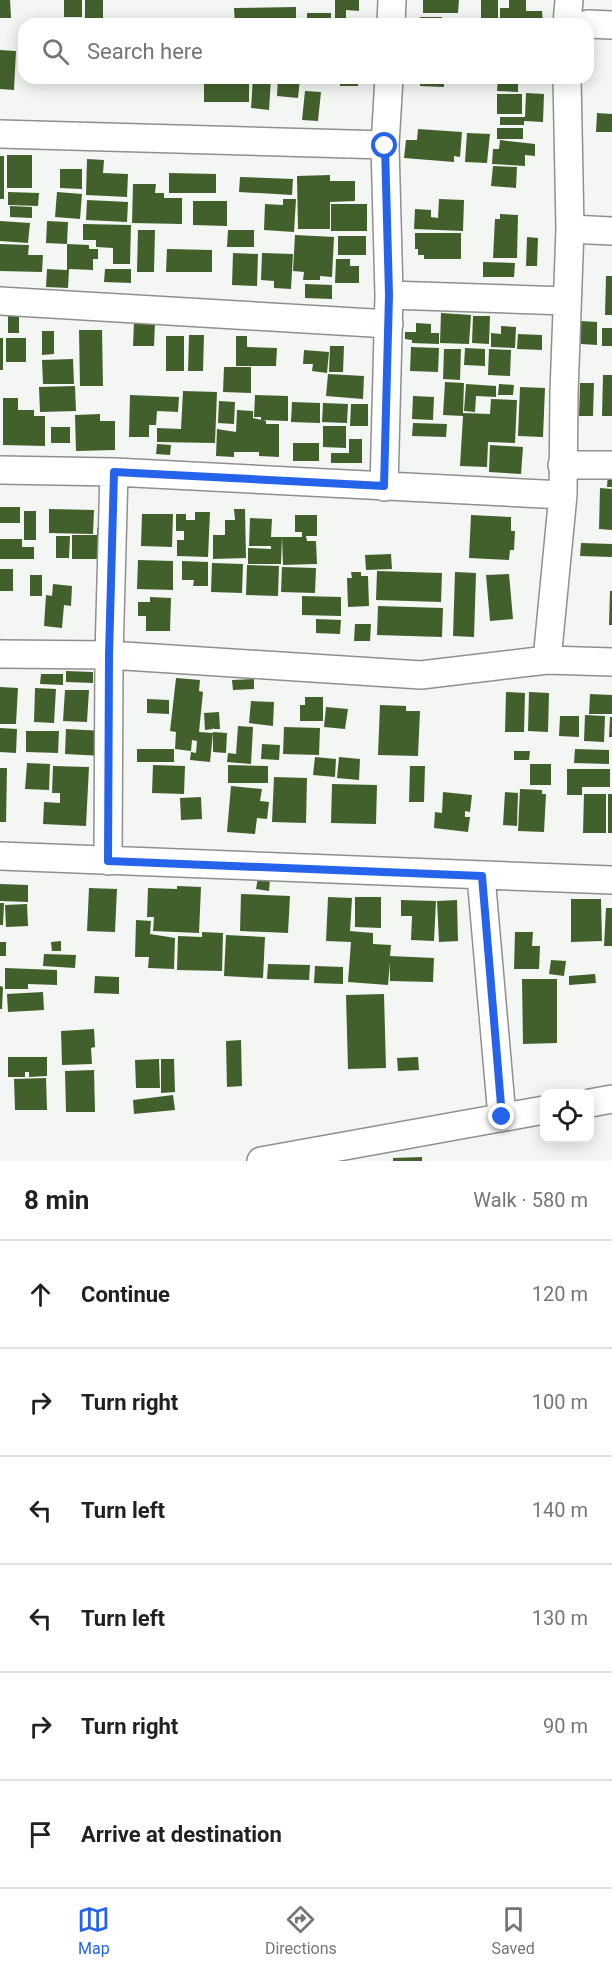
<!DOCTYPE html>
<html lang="en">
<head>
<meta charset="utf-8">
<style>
	body { margin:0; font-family:Roboto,sans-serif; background:#f2f2f2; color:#202124 }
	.controls { position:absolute; right:18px; bottom:18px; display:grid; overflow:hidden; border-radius:12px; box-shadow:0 3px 15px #0003 }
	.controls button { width:54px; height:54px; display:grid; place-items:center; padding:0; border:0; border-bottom:2px solid #e0e0e0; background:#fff; color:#202124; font:30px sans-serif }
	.stop { position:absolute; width:18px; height:18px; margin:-14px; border:4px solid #2563eb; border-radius:50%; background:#fff }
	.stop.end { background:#2563eb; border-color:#fff; box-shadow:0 2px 6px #0008 }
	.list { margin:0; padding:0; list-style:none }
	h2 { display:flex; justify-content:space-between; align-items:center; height:78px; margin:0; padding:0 24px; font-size:26px }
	h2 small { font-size:20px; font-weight:400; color:#757577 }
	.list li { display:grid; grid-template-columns:39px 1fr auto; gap:18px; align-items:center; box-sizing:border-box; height:108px; padding:0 24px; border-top:2px solid #e0e0e0 }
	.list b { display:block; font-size:22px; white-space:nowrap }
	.list em { font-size:20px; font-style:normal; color:#757577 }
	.icon { flex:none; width:33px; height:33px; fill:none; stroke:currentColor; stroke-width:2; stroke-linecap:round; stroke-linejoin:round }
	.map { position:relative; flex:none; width:612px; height:1161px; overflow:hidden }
	.search { position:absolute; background:#fff; box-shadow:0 3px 15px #0003; left:18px; right:18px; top:18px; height:66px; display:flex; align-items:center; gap:15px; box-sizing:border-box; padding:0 21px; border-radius:18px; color:#757577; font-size:22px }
	.sheet { height:726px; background:#fff }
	nav { display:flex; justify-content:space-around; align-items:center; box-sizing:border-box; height:84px; border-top:2px solid #e0e0e0; background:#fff; font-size:16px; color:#757577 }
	nav a { display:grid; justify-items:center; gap:3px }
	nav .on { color:#2563eb }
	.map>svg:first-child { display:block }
</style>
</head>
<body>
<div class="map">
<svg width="612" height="1161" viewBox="0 0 612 1161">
	<rect width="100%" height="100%" fill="#f4f6f3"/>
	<!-- building -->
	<path fill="#42602c" d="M0,0H10L11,18H0Z
		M64,0H82V17H64Z
		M85,0H103V18H85Z
		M335,0H359V11L346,10V19H335Z
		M423,0H459L458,13H423Z
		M481,0H498V20H481Z
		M509,0H526V11H542L543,24H500V8H509Z
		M296,7V24H235L234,8Z
		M307,13H331V24H307Z
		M420,17H442V24H420Z
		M121,19L221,22V24H121Z
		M0,50L16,51L14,90L0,89Z
		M221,78H249V102H204V79Z
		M253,78H271L269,110L251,108Z
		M278,78H300L298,98L277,96Z
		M340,78H358V86H340Z
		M420,78H444V87L420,86Z
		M498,78H518V92L497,91Z
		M305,91L321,92L318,121L302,120Z
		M526,93L544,94L543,122L524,121V125H500V117H525Z
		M497,94H522V114H497Z
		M597,113L612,114V132H596Z
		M497,128H523V139H497Z
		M418,129L462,132L460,157L454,156V162L404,158L406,140H417Z
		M467,133L490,134L487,163L465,162Z
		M500,140L535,144V156L525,155V166L492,164L493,149H499Z
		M7,155H32V188H7Z
		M0,156H4V199H0Z
		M87,159L104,160L103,173L128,174L127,197L86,195Z
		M493,166L517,167L516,188L491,186Z
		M60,169H82V189L60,188Z
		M169,173L216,174V193H169Z
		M330,175V181H355V201L330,202V229H298L297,176Z
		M240,177L293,179L292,195L239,192Z
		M133,184H156L155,193H164V198H182V224L132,223Z
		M8,192L39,193L38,206L8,205Z
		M57,192L82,194L80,219L55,217Z
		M283,199H296L294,232L264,230L265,204L283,205Z
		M439,199L464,200L463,231L414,229L415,209L431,210V217L438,218Z
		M87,200L128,202L127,222L86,220Z
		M193,201H227V226L193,225Z
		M331,204H367V231H331Z
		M10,206L32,207V218L10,217Z
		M500,214L518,215L517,258H493L495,219H500Z
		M0,221L30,223L28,243L0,241Z
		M47,221L68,222L67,244L46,243Z
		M83,224L131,225L130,264H113V248L96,247V240H83Z
		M138,230H155L154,272H137Z
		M228,230H254V247H227Z
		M415,233H461V259H424V255H418V249H415Z
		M295,235L334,237L332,277L320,276V280H303L304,272L293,271Z
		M338,236H366V255H338Z
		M527,237L538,238L537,266H526Z
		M0,244L29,245L28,255H43L42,272L0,271Z
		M67,244L89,245V249H98V259H93V270L69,269L68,288L46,287L47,269L67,270Z
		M167,249L212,250V272H166Z
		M233,253L258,254L257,286L232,285Z
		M262,253L293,254L291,289L274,288V281L261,280Z
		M336,259H350V266H359V283H335Z
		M483,262L515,263L514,277H483Z
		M105,269H131V283L104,282Z
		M606,276H612V315H605Z
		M305,284L332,285V299L305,298Z
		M441,313L471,315L469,344L440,343Z
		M8,316H19V333H8Z
		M473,316H490L489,344L472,343Z
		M134,321L155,322L154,346H133Z
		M581,321L597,322V345L581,344Z
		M416,323L431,324V333H439V344L412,343V340L405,339V332H416Z
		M501,326L516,327L515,348L491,347V333L501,334Z
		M602,328H612V346H602Z
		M79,330H102L103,386H80Z
		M42,331H54V354L42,355Z
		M518,334L542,335V350L517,349Z
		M189,335H204L203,371H188Z
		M166,336H184V371H166Z
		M236,336H247V347L277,348L276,366H236Z
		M0,338H3V370H0Z
		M6,338H26V362H6Z
		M330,346H344L343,372H329Z
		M411,347L439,348L438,372L410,371Z
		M465,348L485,349V366L464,365Z
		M444,349H461L460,380L443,379Z
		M489,349L511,350L510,376L488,375Z
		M304,350L329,352L327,373L312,371L313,364H303Z
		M73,359L74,384H43L42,360Z
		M224,367H251V393L223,392Z
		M328,374L364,376L363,399L326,396Z
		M603,375H612V416H602Z
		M445,382L464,383L463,413L490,414L491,399L517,400L515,443L488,442L487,467L460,466L463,416L443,415Z
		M580,383H594L593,416H579Z
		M466,384L496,386V397L476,396L475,412L464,411Z
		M499,384L514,385L513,395H498Z
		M75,386L76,411L40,412L39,387Z
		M520,387L545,388L543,437L518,436Z
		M183,391L217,392L215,443L157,442V428L181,429Z
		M130,395L179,397L178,412L157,411L156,425H149V437H129Z
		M255,395L288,396V421L261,420V417H254Z
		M413,396L434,397L433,420L412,419Z
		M3,398H18V410H34V416H45V446L3,445Z
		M219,401L235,402L234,424L218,423Z
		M292,402L320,403V423L291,422Z
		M323,403L348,404L347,423L322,422Z
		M351,404H368V426H350Z
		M237,410L253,411V418L266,421V424H279V457L259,456V452H234V457L216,456L217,429L236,432Z
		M100,414V421H115V450L76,451L75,415Z
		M413,423L447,424L446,437L412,436Z
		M323,426H346V448L323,447Z
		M51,427H70V443H51Z
		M349,439H362V463H331V453H349Z
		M293,443H319V461H293Z
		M157,444L171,445L170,455L156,454Z
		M490,445L523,447L521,474L489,472Z
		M608,472H612V487H607Z
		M600,488L612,489V530L599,529Z
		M0,507H20V523H0Z
		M49,509L94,510L93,534L49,533Z
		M234,509H245L246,558L213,559V535H225V520H235Z
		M24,511H36V540H24Z
		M195,512H210L208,557L177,556V540H184V531H176V514H186V520H195Z
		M142,514H173L172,547L141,546Z
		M295,515H317V536H306L307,541H316L317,564L283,565L282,537H302V532H295Z
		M471,515L511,517V531H515L514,550H510L509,560L469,558Z
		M250,518L272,519L271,537H282L281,564H248V548L271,549V546H249Z
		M97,528H106L99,559H72V535H97Z
		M56,536H70L69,558H56Z
		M0,539H22V547H34V559H0Z
		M581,543L612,544V557L580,556Z
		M391,554L392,569L366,570L365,555Z
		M138,560L173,561V590L137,589Z
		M182,561L208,562V586H193L194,580H182Z
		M212,563L243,564L242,593L211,592Z
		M247,565L279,566L278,596L246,595Z
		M282,567L316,568L315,593L281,592Z
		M0,569H13V591H0Z
		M377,571L442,573L441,602L376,600Z
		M351,572H361V576H368L369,606L348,607L347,578H352Z
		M455,572L476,573L474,637L453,636Z
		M509,574L513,619L490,621L486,575Z
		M30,575H42V596H30Z
		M53,584L72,586L71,606L64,605L62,628L44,626L46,595L52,596Z
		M610,591H612V625H609Z
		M302,596L341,597V616L302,615Z
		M150,597L171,598L170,631H146V616H138V602H150Z
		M378,606L443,608L442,637L377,635Z
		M316,619L341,620L340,634L316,633Z
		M355,624H371L370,641H354Z
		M66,671L93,672V683L66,682Z
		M41,674H63V685L40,684Z
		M176,678L200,680L199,691L203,692L199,732L213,733L210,762L190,760L191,752L196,753L197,741L192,740L191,751L175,749L176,732L170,731Z
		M254,679V689L233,690L232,680Z
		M0,687L18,688L16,724H0Z
		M35,688L56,689L54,723L34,722Z
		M65,690H89L87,722L63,721Z
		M506,692L525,693L524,732H505Z
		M529,692L549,693L548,732L528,731Z
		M590,694L612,695V714H589Z
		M305,697H323V721H300V705H305Z
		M147,699L169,700V714L147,713Z
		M251,701L274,702L273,726L249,723Z
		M380,705L406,706V711H420L418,756L378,755Z
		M326,707L348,709L345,729L324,727Z
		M219,712L220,729H214L213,727V729L205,730L204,713Z
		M585,715L605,716L604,742L584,741Z
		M560,716H579V737L559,736Z
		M610,717H612V737H609Z
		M238,726L253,727L251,764L227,762L228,753L236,754Z
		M284,727L320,728L319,755L283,754Z
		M0,728L17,729L16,753L0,752Z
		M66,729L104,731L103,756L65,754Z
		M26,731H59L58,753L26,752Z
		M213,732L227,733L226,753L213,752Z
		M262,744L280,745L279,760L261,759Z
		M137,749H174V762H137Z
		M575,749L609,750V764L574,763Z
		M514,751H530L529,760H514Z
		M315,757L336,759L335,777L313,775Z
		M339,757L360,759L359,780L337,778Z
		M27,763L50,764L49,790L25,789Z
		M530,764H551V785H530Z
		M153,765L185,766L184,794L152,793Z
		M228,765L268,766V783H228Z
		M53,766L89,767L86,826L43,824L44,802L60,803V793H52Z
		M410,766H425L424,802H409Z
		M0,768H7L6,822H0Z
		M567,769H610V787H582V795H567Z
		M274,777L307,778L306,823L272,822Z
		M332,784L377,785L376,824L331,823Z
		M231,786L262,789L260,801L269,802L267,819L257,818L255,834L227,832Z
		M520,789L542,790V794H546L544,832L518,831Z
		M443,792L472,795L470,812L465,811V817H470L468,832L434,828L435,812L442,813Z
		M505,792L518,793L517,826L503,825Z
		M584,794H606V833H583Z
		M608,794H612V833H608Z
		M201,797L202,819L181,820L180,798Z
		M258,877L270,879L269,891L256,889Z
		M0,884L28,885V902L0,901Z
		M177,886L201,887L199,933L153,931L154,917H147L148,888L177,889Z
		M89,888L117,889L115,932L87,931Z
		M241,894L290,896L288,933L240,931Z
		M328,897L352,898L350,931L373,933V944L391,945L390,956L434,958L433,982L390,981V963L388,985L348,982L351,942L326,941Z
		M355,897H381V928L355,927Z
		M571,899H601L602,941L571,942Z
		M401,900L436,901L434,941L411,940L412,916H401Z
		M457,900L458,941L439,942L437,901Z
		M0,903H4L3,925H0Z
		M27,904L28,926L6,927L5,905Z
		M606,908H612V946H604Z
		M136,920L151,921L150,934L175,938L174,969L148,968L149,957H135Z
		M202,932L223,933L222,971L177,970L178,936L202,937Z
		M515,932H533L532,946H540L539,969H514Z
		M226,935L265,937L263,978L224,976Z
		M61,941V951H52L51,942Z
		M0,942H6V956H0Z
		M44,954L76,955L75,968L43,966Z
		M551,960L566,961L564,976L549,974Z
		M268,964L310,965L309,980L267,979Z
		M315,966L343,967V984L314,983Z
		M5,968L57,970V985L28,984V989H5Z
		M595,974L596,983L569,985V976Z
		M95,976L119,977V994L94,993Z
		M522,979H557V1043L523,1044Z
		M0,986L3,987L2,1009H0Z
		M43,992L44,1010L8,1012L7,994Z
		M384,994L386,1068L348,1069L346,995Z
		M94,1029L95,1047L91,1048L92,1064L62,1065L61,1031Z
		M241,1040L242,1086L227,1087L226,1041Z
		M8,1057H47V1076L29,1077V1072H25V1077H8Z
		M418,1057L419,1070L398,1071L397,1058Z
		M159,1059L160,1088H136L135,1060Z
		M161,1059H174L175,1092L161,1093Z
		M94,1070L95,1112H66L65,1071Z
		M46,1078L47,1110H15L14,1079Z
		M173,1095L175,1110L134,1114L133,1100Z
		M422,1157V1161H393V1158Z"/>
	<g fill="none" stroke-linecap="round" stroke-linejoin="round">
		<defs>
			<path id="minor" d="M391,24L392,0
				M567,24L569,0
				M588,24L612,25
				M0,134L385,145
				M570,229L612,231
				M389,295L567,301
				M0,301L389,324
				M562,465H612
				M0,470L114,472L563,495
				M384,487L389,295L385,145L389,78
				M0,654L109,655L421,675L547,660L612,662
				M547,660L563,495L564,393L570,229L567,78
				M0,856L612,880
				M108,861L109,655L114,472
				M481,876L502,1117
				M590,1103L612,1099
				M261,1161L544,1110"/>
		</defs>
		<!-- minor casing -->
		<use href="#minor" stroke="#8f908e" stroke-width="30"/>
		<!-- minor -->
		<use href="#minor" stroke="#fff" stroke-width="27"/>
	</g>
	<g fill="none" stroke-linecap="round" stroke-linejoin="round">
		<!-- route -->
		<path stroke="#2563eb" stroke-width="8" d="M385,146L389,295L384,486L114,472L109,655L108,861L482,876L502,1117"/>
	</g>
</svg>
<div class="controls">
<button><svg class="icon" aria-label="locate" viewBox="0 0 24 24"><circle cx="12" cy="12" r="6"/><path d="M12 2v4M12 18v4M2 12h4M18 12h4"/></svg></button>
</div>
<div class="stop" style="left:385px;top:146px"></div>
<div class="stop end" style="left:502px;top:1117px"></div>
<div class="search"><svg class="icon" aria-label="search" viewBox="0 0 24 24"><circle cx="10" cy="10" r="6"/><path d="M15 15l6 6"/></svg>Search here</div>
</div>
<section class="sheet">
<h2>8 min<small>Walk · 580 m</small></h2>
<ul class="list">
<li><svg class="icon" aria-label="ahead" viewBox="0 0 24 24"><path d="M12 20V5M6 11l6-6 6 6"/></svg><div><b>Continue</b></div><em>120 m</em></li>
<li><svg class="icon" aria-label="right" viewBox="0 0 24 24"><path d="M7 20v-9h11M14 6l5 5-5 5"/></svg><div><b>Turn right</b></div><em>100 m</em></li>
<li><svg class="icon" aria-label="left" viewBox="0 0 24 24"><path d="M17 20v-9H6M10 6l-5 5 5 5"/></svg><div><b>Turn left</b></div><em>140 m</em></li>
<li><svg class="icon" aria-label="left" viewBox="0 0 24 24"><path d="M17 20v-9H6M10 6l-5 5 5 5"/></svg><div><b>Turn left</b></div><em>130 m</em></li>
<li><svg class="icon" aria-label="right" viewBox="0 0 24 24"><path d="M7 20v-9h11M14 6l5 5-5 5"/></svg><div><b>Turn right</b></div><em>90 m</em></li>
<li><svg class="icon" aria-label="arrive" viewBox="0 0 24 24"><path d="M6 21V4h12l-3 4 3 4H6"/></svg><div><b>Arrive at destination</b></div></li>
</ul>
</section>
<nav>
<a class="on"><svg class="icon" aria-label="map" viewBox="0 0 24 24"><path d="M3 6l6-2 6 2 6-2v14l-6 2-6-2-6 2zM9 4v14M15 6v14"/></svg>Map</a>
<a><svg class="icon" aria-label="directions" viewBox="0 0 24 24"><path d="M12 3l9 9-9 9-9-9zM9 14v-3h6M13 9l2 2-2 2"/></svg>Directions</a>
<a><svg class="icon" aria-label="saved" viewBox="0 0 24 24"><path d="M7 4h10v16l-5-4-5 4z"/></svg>Saved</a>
</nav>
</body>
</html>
